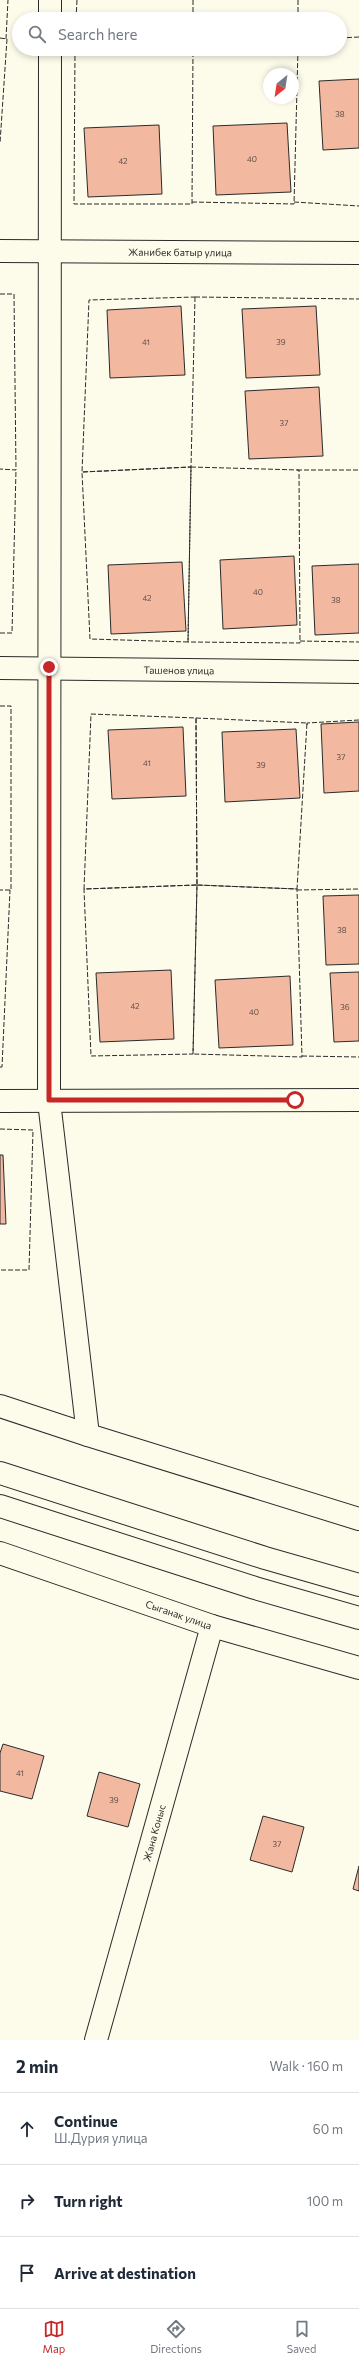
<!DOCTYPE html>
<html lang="en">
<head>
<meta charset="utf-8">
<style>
	body { margin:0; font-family:Commissioner,sans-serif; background:#f6f6f7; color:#1f2937 }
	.compass { position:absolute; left:263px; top:68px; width:36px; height:36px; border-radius:50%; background:#fff; box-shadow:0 2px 6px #0003; rotate:210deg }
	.stop { position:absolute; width:12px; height:12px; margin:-9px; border:3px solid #c62828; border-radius:50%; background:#fff }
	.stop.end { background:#c62828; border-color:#fff; box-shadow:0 1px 4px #0008 }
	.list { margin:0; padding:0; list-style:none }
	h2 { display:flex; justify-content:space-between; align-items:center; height:52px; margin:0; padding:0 16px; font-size:17px }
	h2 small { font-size:13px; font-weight:400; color:#747a83 }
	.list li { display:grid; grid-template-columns:26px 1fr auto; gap:12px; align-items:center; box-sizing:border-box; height:72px; padding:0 16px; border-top:1px solid #e0e1e3 }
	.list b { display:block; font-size:15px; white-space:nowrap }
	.list p { margin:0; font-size:13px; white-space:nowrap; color:#747a83 }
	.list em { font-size:13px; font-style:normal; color:#747a83 }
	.icon { flex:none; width:22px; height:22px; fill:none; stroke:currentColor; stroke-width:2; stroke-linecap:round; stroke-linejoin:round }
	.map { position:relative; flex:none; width:359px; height:2040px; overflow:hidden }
	.search { position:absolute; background:#fff; box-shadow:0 2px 6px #0003; left:12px; right:12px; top:12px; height:44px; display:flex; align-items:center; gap:10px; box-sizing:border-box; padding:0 14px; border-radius:22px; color:#747a83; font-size:15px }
	.sheet { height:268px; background:#fff }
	nav { display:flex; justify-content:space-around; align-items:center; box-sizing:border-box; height:56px; border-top:1px solid #e0e1e3; background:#fff; font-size:11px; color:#747a83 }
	nav a { display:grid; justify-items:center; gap:2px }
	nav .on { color:#c62828 }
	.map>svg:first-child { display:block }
</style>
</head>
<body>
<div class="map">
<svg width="359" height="2040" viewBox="0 0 359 2040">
	<rect width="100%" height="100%" fill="#fdfbea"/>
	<!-- building -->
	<path fill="#f2b8a0" stroke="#2b2b2b" d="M359,79V148L323,150L319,81Z
		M287,123L291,192L216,195L213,126Z
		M159,125L162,194L88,197L84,128Z
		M181,306L185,375L110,378L107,310Z
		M316,306L320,375L246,378L242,309Z
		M319,387L323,456L249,459L245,391Z
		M294,556L297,625L223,629L220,560Z
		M182,562L186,631L111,634L108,565Z
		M359,564V633L315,635L312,566Z
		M359,722V791L324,793L321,724Z
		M183,727L186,796L112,799L108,730Z
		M296,729L300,798L225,802L222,732Z
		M359,895V964L326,965L323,896Z
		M171,970L174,1039L100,1042L96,973Z
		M359,972V1041L334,1042L330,973Z
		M290,976L293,1045L219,1048L215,980Z
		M0,1155H3L6,1224H0Z
		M3,1744L44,1756L32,1799L0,1791V1753Z
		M99,1772L140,1784L128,1827L87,1816Z
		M263,1816L304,1827L292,1872L250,1860Z
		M359,1866V1891L353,1889Z"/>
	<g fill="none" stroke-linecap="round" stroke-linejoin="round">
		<defs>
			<g id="street">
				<path d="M50,19V0"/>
				<path d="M50,49L49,1101L88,1435"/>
				<path id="s1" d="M0,251L359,253"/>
				<path id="s2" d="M0,668L359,672"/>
				<path d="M0,1101L359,1100"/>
				<path d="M0,1406L88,1435L359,1519"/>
				<path id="s3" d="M0,1553L212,1626L359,1668"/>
				<path id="s4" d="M96,2040L212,1626"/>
			</g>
			<path id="highway" d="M0,1473L265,1558L359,1585
				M0,1506L255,1588L359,1618"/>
		</defs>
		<!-- street casing -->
		<use href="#street" stroke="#2b2b2b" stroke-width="24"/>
		<!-- highway casing -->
		<use href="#highway" stroke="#2b2b2b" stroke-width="24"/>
		<!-- street -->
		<use href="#street" stroke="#fdfbea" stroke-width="22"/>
		<!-- highway -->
		<use href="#highway" stroke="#fdfbea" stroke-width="22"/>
		<!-- fence -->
		<path stroke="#2b2b2b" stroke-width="1" stroke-dasharray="5 2" stroke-linecap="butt" d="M193,0V19
			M298,0V19
			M76,19L77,0
			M0,38L7,39L0,143
			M340,38L359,37
			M6,39L8,0
			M75,49L74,204H192L193,49
			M192,202L294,204L298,49
			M294,202L359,206
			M0,294H14L16,470L0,469
			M195,297L191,467L82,472L89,300Z
			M195,297L359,299
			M191,467L299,470L300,643L188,642Z
			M191,467L188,642L90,639L82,472Z
			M297,470H359
			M0,633H12L16,470
			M300,641L359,642
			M0,706H11V890H0
			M91,714L196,718L197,885L84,889Z
			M196,718L307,723L297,889L197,885Z
			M307,725V723L359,720
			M197,885L193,1054L91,1056L84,889Z
			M197,885L297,889L302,1057L193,1054Z
			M297,890L359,889
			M302,1056L359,1057
			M0,1067H2L10,890
			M0,1129L33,1130L29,1270H0"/>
	</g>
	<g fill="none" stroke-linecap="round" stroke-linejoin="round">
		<!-- route -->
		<path stroke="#c62828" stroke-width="5" d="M49,667V1100H295"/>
	</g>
	<g text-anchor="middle" stroke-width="3" stroke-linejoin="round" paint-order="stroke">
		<!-- number labels -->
		<g font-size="8" fill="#5d4e48">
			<text x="340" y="117">38</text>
			<text x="252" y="162">40</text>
			<text x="123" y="164">42</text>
			<text x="146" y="345">41</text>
			<text x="281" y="345">39</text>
			<text x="284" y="426">37</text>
			<text x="258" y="595">40</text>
			<text x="147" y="601">42</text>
			<text x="336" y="603">38</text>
			<text x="341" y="760">37</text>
			<text x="147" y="766">41</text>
			<text x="261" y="768">39</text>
			<text x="342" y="933">38</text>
			<text x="135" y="1009">42</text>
			<text x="345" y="1010">36</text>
			<text x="254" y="1015">40</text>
			<text x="20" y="1776">41</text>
			<text x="114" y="1803">39</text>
			<text x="277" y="1847">37</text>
		</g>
		<!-- street labels -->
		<g font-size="10" fill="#2b2b2b" stroke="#fdfbea">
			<text dy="4" stroke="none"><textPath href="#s1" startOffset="180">Жанибек батыр улица</textPath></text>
			<text dy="4" stroke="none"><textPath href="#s2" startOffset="179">Ташенов улица</textPath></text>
			<text dy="4" stroke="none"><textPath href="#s3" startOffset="189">Сыганак улица</textPath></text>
			<text dy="4" stroke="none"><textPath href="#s4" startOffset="215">Жана Коныс</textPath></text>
		</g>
	</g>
</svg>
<svg class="compass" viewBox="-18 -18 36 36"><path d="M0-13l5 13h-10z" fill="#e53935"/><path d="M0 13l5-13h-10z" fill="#747a83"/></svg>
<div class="stop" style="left:295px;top:1100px"></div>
<div class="stop end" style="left:49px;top:667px"></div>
<div class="search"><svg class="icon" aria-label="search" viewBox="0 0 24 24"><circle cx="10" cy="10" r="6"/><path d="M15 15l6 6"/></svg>Search here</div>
</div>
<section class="sheet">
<h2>2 min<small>Walk · 160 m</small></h2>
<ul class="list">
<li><svg class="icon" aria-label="ahead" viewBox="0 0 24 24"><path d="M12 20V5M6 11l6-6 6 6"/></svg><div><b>Continue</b><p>Ш.Дурия улица</p></div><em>60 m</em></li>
<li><svg class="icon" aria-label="right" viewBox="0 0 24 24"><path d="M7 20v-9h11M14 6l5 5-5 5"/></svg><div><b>Turn right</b></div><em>100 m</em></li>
<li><svg class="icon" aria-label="arrive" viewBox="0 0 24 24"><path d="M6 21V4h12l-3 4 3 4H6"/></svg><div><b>Arrive at destination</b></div></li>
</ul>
</section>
<nav>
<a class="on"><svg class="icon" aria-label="map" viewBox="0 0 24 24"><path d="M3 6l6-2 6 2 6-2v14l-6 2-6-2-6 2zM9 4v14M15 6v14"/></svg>Map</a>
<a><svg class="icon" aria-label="directions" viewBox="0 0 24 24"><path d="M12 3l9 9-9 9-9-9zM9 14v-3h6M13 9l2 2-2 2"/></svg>Directions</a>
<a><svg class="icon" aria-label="saved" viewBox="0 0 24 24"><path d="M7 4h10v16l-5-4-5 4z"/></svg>Saved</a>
</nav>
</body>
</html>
